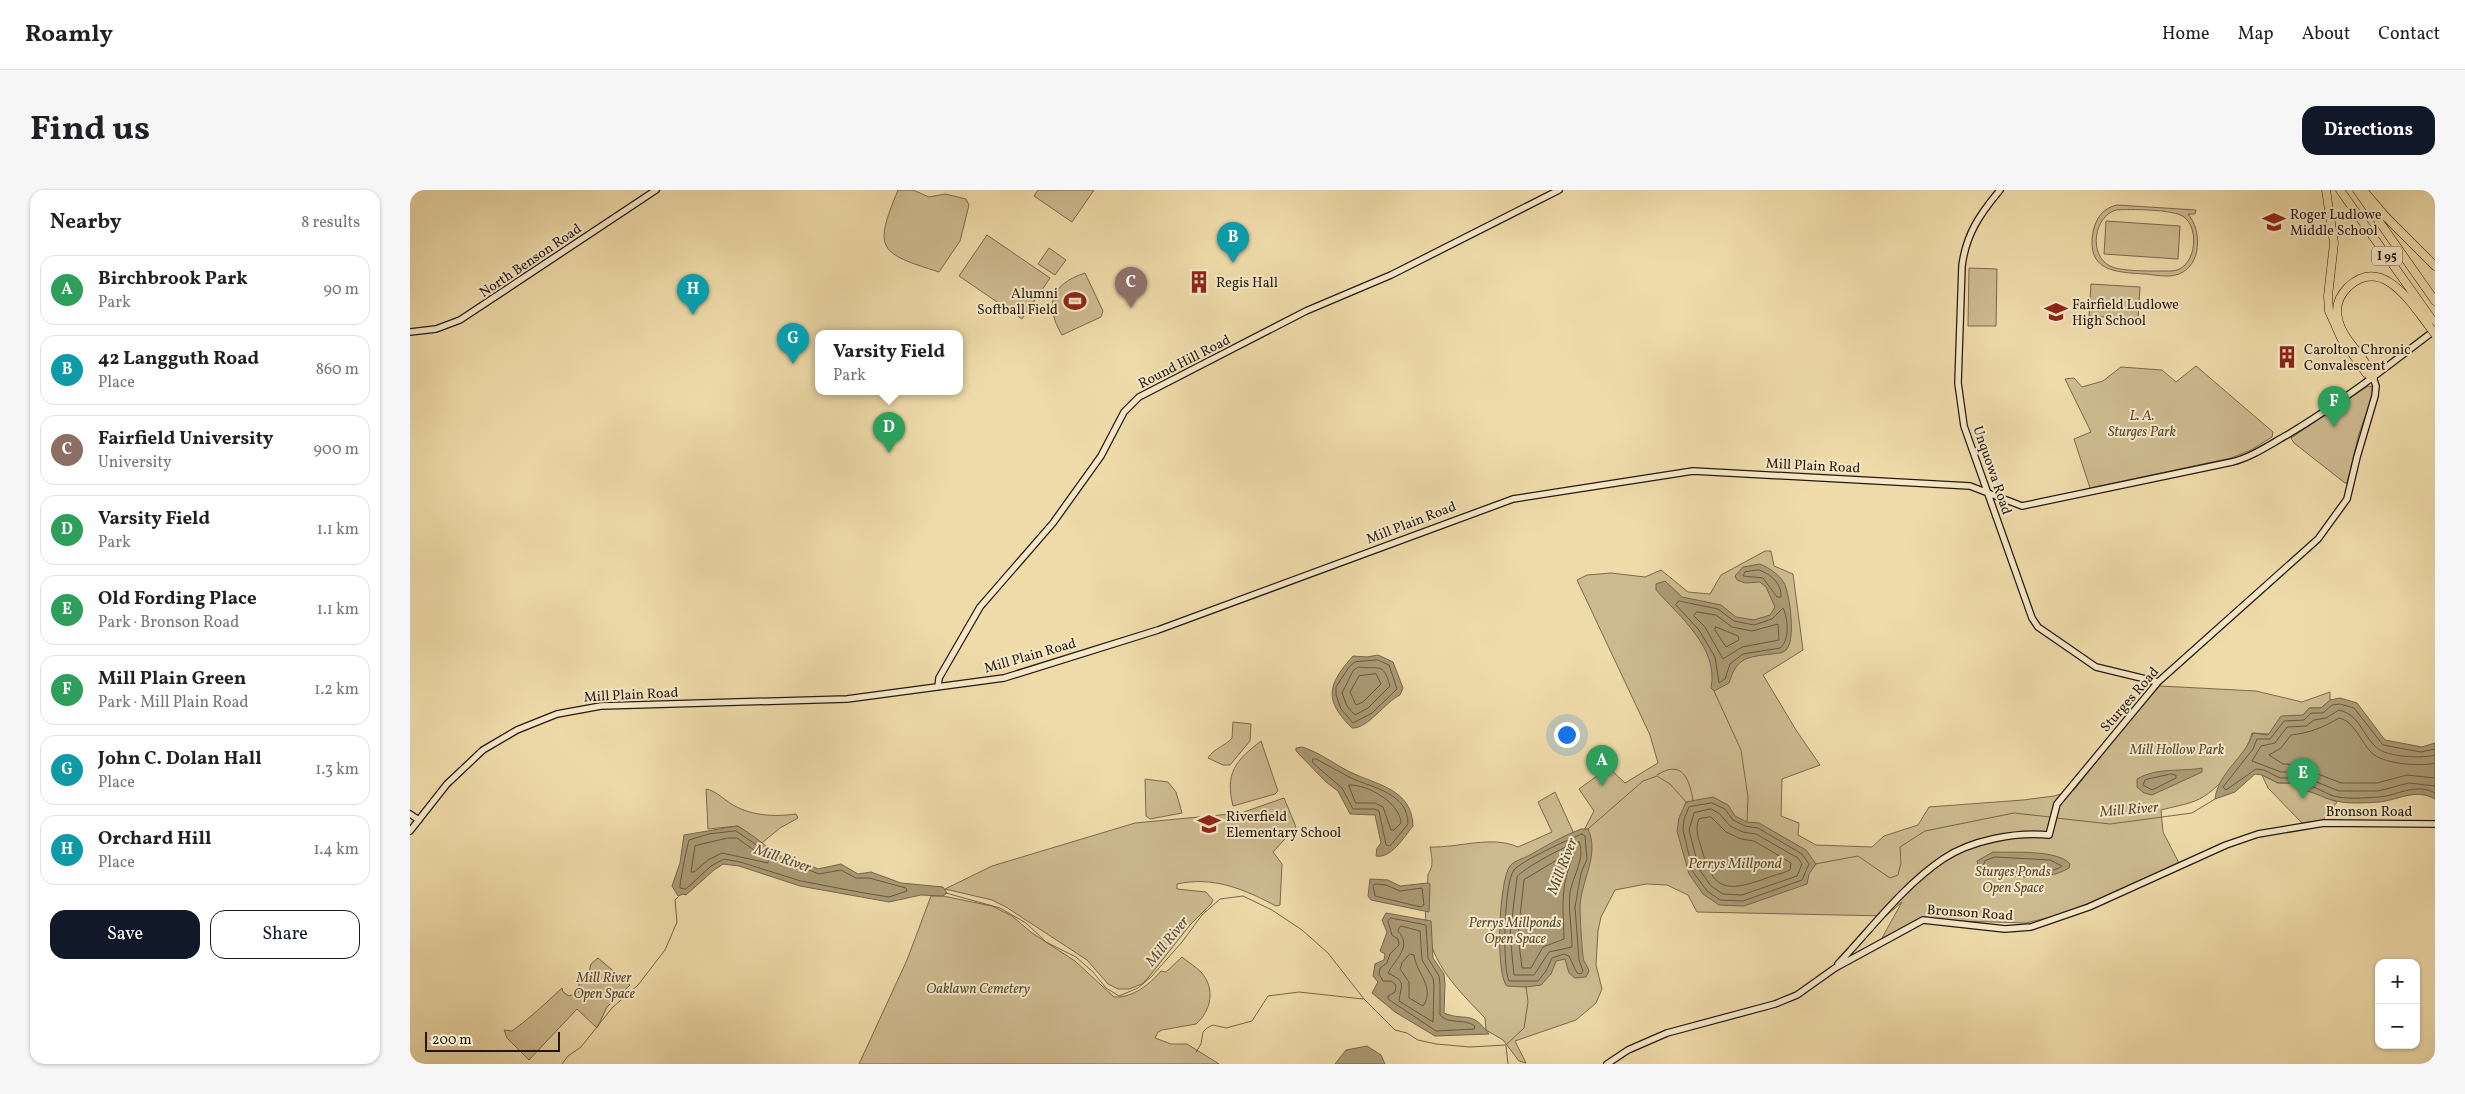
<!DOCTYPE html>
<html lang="en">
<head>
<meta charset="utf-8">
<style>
	body { margin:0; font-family:Vollkorn,serif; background:#f6f6f6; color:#202124 }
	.controls { position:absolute; right:15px; bottom:15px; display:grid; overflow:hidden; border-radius:10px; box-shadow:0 1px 4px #0004 }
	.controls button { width:45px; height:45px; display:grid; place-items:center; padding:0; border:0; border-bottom:1px solid #e0e0e0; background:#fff; color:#202124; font:25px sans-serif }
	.scale { position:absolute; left:15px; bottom:12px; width:135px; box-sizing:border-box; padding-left:5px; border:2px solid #25180a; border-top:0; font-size:14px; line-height:18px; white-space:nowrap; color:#25180a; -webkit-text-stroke:4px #f5e8c8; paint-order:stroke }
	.you { position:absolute; left:1156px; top:544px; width:18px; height:18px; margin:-12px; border:4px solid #fff; border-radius:50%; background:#1a73e8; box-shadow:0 0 0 8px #1a73e833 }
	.badge { display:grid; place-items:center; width:32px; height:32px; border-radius:50%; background:#111827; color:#fff; font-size:16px; font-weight:700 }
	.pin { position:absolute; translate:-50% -41px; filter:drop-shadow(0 1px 2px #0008) }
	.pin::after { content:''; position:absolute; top:26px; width:18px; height:15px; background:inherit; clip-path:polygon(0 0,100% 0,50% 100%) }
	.popup { position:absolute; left:405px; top:140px; width:148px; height:65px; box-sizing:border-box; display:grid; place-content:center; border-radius:10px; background:#fff; filter:drop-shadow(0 1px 4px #0005); font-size:16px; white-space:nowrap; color:#757577 }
	.popup b { font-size:19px; color:#202124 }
	.popup::after { content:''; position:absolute; left:50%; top:100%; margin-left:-10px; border:10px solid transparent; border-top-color:#fff }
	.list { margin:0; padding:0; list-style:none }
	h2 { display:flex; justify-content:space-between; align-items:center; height:65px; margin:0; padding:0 20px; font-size:21px }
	h2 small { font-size:16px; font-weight:400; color:#757577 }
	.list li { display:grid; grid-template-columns:32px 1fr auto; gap:15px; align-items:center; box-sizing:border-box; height:70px; margin:0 10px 10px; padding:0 10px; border:1px solid #e0e0e0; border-radius:15px }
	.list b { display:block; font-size:19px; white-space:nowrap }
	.list p { margin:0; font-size:16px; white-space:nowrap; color:#757577 }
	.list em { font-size:16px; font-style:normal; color:#757577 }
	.actions { display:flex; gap:10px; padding:15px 20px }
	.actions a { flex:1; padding:11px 0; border:1px solid #111827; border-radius:15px; text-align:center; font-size:18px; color:#111827 }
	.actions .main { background:#111827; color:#fff }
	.map { position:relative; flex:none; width:2025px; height:874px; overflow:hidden; border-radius:15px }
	header { display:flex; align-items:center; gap:30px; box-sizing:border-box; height:70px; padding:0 25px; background:#fff; border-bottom:1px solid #e0e0e0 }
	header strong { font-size:24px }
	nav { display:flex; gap:28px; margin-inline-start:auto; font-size:18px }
	.intro { display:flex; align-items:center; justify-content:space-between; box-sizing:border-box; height:120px; padding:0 30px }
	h1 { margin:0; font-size:35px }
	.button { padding:12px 22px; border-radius:15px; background:#111827; color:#fff; font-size:18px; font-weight:700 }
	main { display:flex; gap:30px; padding:0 30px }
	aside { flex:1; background:#fff; border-radius:15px; box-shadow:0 1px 4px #0004 }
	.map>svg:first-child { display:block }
</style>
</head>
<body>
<header>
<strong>Roamly</strong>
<nav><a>Home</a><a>Map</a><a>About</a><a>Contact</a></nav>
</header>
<div class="intro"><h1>Find us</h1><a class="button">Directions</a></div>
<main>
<aside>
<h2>Nearby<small>8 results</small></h2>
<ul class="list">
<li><span class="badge" style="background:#2e9e5b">A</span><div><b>Birchbrook Park</b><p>Park</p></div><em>90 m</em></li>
<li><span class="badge" style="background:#0f9aa8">B</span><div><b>42 Langguth Road</b><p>Place</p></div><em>860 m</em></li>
<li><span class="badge" style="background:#8d6e63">C</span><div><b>Fairfield University</b><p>University</p></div><em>900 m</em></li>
<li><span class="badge" style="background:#2e9e5b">D</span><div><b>Varsity Field</b><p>Park</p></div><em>1.1 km</em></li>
<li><span class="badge" style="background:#2e9e5b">E</span><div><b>Old Fording Place</b><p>Park · Bronson Road</p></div><em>1.1 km</em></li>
<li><span class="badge" style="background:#2e9e5b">F</span><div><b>Mill Plain Green</b><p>Park · Mill Plain Road</p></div><em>1.2 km</em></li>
<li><span class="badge" style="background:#0f9aa8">G</span><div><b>John C. Dolan Hall</b><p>Place</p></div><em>1.3 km</em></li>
<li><span class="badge" style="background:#0f9aa8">H</span><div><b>Orchard Hill</b><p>Place</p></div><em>1.4 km</em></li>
</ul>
<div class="actions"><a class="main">Save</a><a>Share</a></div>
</aside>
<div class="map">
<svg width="2025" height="874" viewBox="0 0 2025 874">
	<rect width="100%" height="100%" fill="#efdbaa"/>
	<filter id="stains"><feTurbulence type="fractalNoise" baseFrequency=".004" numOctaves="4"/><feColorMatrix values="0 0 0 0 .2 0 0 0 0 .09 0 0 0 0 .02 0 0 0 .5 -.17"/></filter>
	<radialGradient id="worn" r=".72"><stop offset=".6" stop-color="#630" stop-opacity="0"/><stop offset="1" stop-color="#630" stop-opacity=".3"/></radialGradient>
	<!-- green -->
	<path fill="#cdba8f" stroke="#79694c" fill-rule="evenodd" d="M488,0H503L519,7L535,4L556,9L559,15L550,51L529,82C469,63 463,60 488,0Z
		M628,0H684L662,32L624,6Z
		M1707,15L1786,20L1785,24H1778C1792,40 1792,75 1769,84C1759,88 1746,85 1735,84C1706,82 1676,82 1683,42C1686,28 1693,18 1707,15ZM1706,20C1719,19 1764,19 1774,27C1791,40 1785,81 1761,81C1747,81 1711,82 1700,76C1678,65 1684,26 1706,20Z
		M1696,31L1770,36L1768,69L1694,64Z
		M577,45L640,88L612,129L549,86Z
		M639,58L656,70L645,85L628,74Z
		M1559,78L1587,79L1586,136H1558Z
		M675,83L693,121L691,127L652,145C634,115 641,94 675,83Z
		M1681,94L1730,97L1728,129L1679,126Z
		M1786,176L1863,242L1862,247L1841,260L1821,268L1680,298L1664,249L1681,242L1655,189L1664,188L1672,197L1693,191L1711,177L1752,180L1766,192Z
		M1958,196L1963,197L1964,201L1949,244L1937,293H1935L1884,253L1881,248Z
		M1355,361H1361L1364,376L1383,384L1393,460L1353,485L1386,540L1410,575L1372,589L1371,626L1389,633L1388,645L1406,655L1462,657L1474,646L1508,635L1519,617L1613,610L1644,606L1664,600L1725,523L1750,496L1846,501L1892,512L1920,502V511L1911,518H1900L1892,526L1859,544L1842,543C1836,566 1808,602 1785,611C1775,615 1762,617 1751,620L1753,642L1770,675L1653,724L1616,733L1513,730L1472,748L1492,712L1476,726L1287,722L1278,705L1257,695L1236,694L1205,700L1191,727L1188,741L1186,775L1192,799L1186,813L1166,830L1105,851L1116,873L1109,871L1093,850L1076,840L1075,828C1048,800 1022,775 1016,734C1014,719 1018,700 1018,684C1024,676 1022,667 1020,657C1048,658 1082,645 1108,657L1142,642L1128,612L1145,602L1165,646H1171L1184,621L1169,599L1191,583L1196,575L1215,593L1248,573L1240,545L1167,390L1177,385L1201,383L1235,387L1251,380L1278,402L1300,404L1311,385Z
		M823,532L841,534L840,551L820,575H813L798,568C804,558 814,557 822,548Z
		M851,551L868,601L865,604L823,616C815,583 825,571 851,551Z
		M1852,585L1868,593H1889V599L1904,601L1927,612L1913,630L1892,633L1858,598Z
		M735,589L758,592L766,602L772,623L740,629L736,626Z
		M296,599C306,601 312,608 320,613C339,626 365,627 386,624L388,628L370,638L352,653L328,636L298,639Z
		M874,608L886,637L863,662L872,674L870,715L866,716C834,699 803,686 767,694V699L796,702L803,710L801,714L780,735L738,788L732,794L719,799H708L698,794L677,770L596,717L582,710L535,699L582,676L725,633L831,623Z
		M521,706H533L582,716L602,726L622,743L665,771L704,807C723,808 740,794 751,781L756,782L772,767C778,772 786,777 791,782C806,799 801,821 786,834L752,840L748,842L745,848L761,854H777L809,874H449L497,770Z
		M188,768L220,795L197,817L187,838L167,819L119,870L97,848L94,840L102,841C120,828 136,813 152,798L153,802L159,806L169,802V794L176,793L181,774Z"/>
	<!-- water -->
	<path fill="#aa9974" stroke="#75654a" d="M1350,374C1359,378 1369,384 1374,393C1380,404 1386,451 1376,460C1372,464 1367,463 1362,464C1337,467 1327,467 1319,493L1304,501L1301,498C1309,458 1270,427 1246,400V394L1255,391L1272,407L1311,415L1326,427L1344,430L1360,425L1365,417L1356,397L1350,392L1335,393L1327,390L1325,386L1333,377Z
		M968,465L983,472L993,498L990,505C975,512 958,539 942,538C913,510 918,494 943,466L957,467Z
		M1930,508L1947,513L1975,550L2012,557L2025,553V609C2005,598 1989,610 1969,612C1956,613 1938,614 1926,611C1911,608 1905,601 1889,600L1888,593H1868L1852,585L1845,584L1825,602L1805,609C1808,582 1836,567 1843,543L1858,545L1871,526L1893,525L1899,518H1911L1920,510Z
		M892,557C909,562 924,574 940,582C967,595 1002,599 1003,636C994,647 981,669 966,666L967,658L971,653L965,625L940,624L928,601L916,592L886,561V558Z
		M1792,578V582L1742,605L1734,603L1727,597V589C1748,577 1770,582 1792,578Z
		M1303,607L1318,615L1325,626L1337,632L1349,633L1396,660L1406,674L1399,684L1397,694L1334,716L1309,715L1293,704L1279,684L1267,641L1269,628L1276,612Z
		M327,636C340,642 357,658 371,666C383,673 397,673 408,679L431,674L448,684L461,682L491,693L533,697L537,703L533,706L511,705L479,712L390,696L329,676L313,674L304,680L276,705L273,704L268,706L262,696L270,673L274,645Z
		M1171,639H1178C1190,665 1171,690 1170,717C1170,726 1172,765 1174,771C1176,775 1178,777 1179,781L1176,787L1165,788L1159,783L1155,769L1146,771L1141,784L1131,795L1116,797L1097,796C1085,785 1089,689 1100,676C1105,670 1113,669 1120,665C1137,655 1153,646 1171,639Z
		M1583,662C1602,663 1647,659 1660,674L1659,678C1635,693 1596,686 1569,681L1567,671Z
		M960,689L978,690L990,696L1018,693L1020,694L1019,722L961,710L958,706Z
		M976,723L1021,731L1023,768L1034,784L1035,794L1034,823C1055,832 1061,819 1079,844L1025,846L985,822L962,803L968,792L963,786L965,774L974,770L975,764L970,761L977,742L972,730Z
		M957,856L971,865L975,874H925L936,860Z"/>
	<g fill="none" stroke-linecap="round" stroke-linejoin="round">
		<!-- shore -->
		<path stroke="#68583f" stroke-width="1" d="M1349,380C1361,384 1372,394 1371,407H1367L1353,388L1333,386L1335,382Z
			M1269,411L1308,419L1324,431L1344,435L1362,429L1373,418C1378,427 1380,451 1370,458L1333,464L1320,474L1315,489L1309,493L1305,467L1289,440L1266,415Z
			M1287,422L1306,425L1322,437L1342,441L1368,434L1369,450L1332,457L1313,469L1295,437L1284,426Z
			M1306,437L1328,446L1329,450L1316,457L1305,440Z
			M968,470L979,475L987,499L962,523L943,533L931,519L926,505V497L939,477L945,472Z
			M949,477C969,480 973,471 980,496L958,518L945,525L937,516L932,503L943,481Z
			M966,484L971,494L953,512L946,515L940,502L949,486Z
			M2025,559L2011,562L1973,555L1944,518L1930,514L1922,515L1913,523H1901L1894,530L1874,531L1860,549H1847L1843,559L1813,597L1816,600L1846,579L1854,580L1870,588H1889L1895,595C1907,596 1916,605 1928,607C1940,609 1956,608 1968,607C1988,606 2005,592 2025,603
			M2025,565C2013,569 1977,567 1967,558C1952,545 1950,525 1929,520L1916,528L1904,530L1896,536L1877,537L1865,553L1851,556L1842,571L1871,582H1891L1899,589L1929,601H1968L1999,593L2025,596
			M903,569H906C918,575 929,582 941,588C963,598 998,603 998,634L980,656L976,655L969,621L964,619H943L932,598L903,573Z
			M2025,573C2011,577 1971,574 1961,562C1951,552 1944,531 1929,528C1914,537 1900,543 1881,545L1871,558L1859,565L1873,574L1894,575L1903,582L1931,593H1967L1997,585L2025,588
			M1761,584L1766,585V588L1742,600L1733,595L1735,590Z
			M939,595C958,594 990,613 991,633L984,640H981L973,617L965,613H946Z
			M1302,613L1315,619L1323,630L1335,636L1348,638L1392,664L1399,674L1392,690L1333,711L1310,710L1297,701L1283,682L1273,640L1274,629L1279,617Z
			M1301,619L1310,624L1320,636L1333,642L1346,644L1388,668L1392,674L1387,686L1332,705L1313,704L1301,696L1289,679L1279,640L1284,623Z
			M1301,627L1316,642L1331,649L1344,651L1381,673L1380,680C1372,684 1363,685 1354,689C1317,702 1303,701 1292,660C1289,650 1284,639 1289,629Z
			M326,641L367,669L387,678L399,680L409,684L431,680L446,688H459L496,698L497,701L479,707L454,703L391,691L330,672L314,669L301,676L276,699L270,698C269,695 277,657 279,650L299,644Z
			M1172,644L1175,646L1177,669L1171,683L1165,717L1169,770L1173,781L1171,784L1167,783L1159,766L1154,764L1142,768L1136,781L1128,791H1099C1092,776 1094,693 1104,680C1111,671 1159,649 1172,644Z
			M318,648H327L358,670V673L312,663L298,670L284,682H281L285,656Z
			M1169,652C1176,667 1163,686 1160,702C1158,721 1162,739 1162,757L1139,762L1124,785H1104L1100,745L1107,687C1112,679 1158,654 1169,652Z
			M1159,663H1162L1163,666C1150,699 1153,715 1154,749L1133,757L1121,778H1112L1108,745L1114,690Z
			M1585,667L1640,670L1652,676C1642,686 1586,681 1573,676L1575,671Z
			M966,694L976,695L990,701L1012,698L1014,715L1011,717L965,706L963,696Z
			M981,728L1016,735L1018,768L1029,786L1030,794V825C1039,835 1054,828 1065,836L1064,839L1026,841L978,809V806L985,802L986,795L981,791H973L969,784L970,778L977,773L980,764L989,755L988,749L982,745L978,731Z
			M991,736L1010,741L1012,770L1023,788L1024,795L1023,832L989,811C991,794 997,792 978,783C985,769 1003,757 988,741Z
			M1000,764L1004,765C1006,783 1026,798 1013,816L999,808V792L990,779L992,773Z"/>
		<!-- stream -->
		<path stroke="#75654a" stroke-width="1" d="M1304,501L1331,560L1338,607L1337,631
			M1247,585C1273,568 1280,591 1283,611
			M1646,628L1700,634L1782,623L1805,609
			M1178,639L1233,591L1247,586L1260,594L1277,613
			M1405,674L1448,666L1480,688L1488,685L1491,673L1490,657L1515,641L1604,623L1640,627
			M536,703L590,718L616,733L636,752L666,767L683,782L696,798L709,806L728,798L742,786L772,752L792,725L810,709L833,706L862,720L892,740L918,763L954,809L985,840L997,843L1008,850L1026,854L1060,857L1096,855L1114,838L1118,812L1116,796
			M1096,856L1098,874
			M786,862L791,854L793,842L797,838L803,835L816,838L842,831L858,806L889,802L953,809
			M152,874L158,866L171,857L202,818L228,795L255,760L267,732L265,710L268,707"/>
		<defs>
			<path id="secondary" d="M1590,0C1570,24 1556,44 1552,76L1548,193L1554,236L1622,428L1628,437L1686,477L1748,492
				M0,142L26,139L50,130L246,0
				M528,497L529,488L570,417L643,333L691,266L714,222L729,207L896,121L981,85L1149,0
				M0,624L9,630
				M0,641L37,594L73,560L107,540L147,524L191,516L437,509L594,488L748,440L1103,309L1283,281L1560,296L1612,316L1822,272C1842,267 1859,255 1877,245C1929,214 1977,177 2025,140
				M1428,774C1461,739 1493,696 1533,669C1561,650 1605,642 1639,645L1647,614L1748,492L1908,349L1937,309L1947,267L1965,206L1966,196L1963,187
				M1197,874L1218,860L1257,843L1365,814L1387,805L1425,778L1513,730L1595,739L1621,737L1679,717L1816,655L1848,644L1914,633L2025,634"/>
			<path id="highway" d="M1916,0L1924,53L1918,106L1919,121L1931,148L1956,183L1963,187
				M1930,0L2025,134
				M1947,0L2025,111
				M1953,0L1976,27L2025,76
				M1963,187C1956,166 1932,151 1928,128C1925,116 1930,105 1938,97C1972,65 2001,113 2019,136"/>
		</defs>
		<!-- secondary casing -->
		<use href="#secondary" stroke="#25180a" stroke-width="8"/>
		<!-- highway casing -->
		<use href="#highway" stroke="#25180a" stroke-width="9"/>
		<!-- secondary -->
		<use href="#secondary" stroke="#f5e8c8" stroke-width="5.5"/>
		<!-- highway -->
		<use href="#highway" stroke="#efdbaa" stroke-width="8"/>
		<defs>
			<path id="highway-bridge" d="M2019,136L2025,144"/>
		</defs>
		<!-- highway-bridge casing -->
		<use href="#highway-bridge" stroke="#25180a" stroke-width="9" stroke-linecap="butt"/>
		<!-- highway-bridge -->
		<use href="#highway-bridge" stroke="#efdbaa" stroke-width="8"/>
	</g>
	<!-- icons -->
	<defs>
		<symbol id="school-bare" viewBox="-9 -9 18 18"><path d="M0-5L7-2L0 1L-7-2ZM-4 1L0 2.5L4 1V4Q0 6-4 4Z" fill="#8f2418" stroke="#f5e8c8" stroke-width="2.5" paint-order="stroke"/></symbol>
		<symbol id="building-bare" viewBox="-9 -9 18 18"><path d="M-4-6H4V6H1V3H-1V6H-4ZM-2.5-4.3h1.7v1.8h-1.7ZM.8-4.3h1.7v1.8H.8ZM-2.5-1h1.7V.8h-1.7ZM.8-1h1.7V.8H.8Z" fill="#8f2418" stroke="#f5e8c8" stroke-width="2.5" paint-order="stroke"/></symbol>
		<symbol id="stadium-bare" viewBox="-9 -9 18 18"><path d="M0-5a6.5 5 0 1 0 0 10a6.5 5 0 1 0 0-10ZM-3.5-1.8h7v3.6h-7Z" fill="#8f2418" stroke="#f5e8c8" stroke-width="2.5" paint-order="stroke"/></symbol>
	</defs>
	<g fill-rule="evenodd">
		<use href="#school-bare" x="1848" y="16" width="32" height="32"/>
		<use href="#building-bare" x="773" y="76" width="32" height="32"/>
		<use href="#stadium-bare" x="649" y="95" width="32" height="32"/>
		<use href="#school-bare" x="1630" y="106" width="32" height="32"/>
		<use href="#building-bare" x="1861" y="151" width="32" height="32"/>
		<use href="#school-bare" x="783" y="618" width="32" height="32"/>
	</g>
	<g text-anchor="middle" stroke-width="4" stroke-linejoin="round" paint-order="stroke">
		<!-- shield labels -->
		<rect fill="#f5e8c8" stroke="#635643" stroke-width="1" x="1962" y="56.5" width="30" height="19" rx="4"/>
		<g font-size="12" font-weight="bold" fill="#25180a">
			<text x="1977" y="70">I 95</text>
		</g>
		<!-- poi labels -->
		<g font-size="14" fill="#25180a" stroke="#f5e8c8" text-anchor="start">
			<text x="1880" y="29">Roger Ludlowe<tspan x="1880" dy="16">Middle School</tspan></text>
			<text x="806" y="97">Regis Hall</text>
			<text x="648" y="108" text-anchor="end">Alumni<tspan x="648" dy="16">Softball Field</tspan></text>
			<text x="1662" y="119">Fairfield Ludlowe<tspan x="1662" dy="16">High School</tspan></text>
			<text x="1894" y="164">Carolton Chronic<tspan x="1894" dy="16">Convalescent</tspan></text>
			<text x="816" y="631">Riverfield<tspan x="816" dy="16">Elementary School</tspan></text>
		</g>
		<!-- street labels -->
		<g font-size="14" fill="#25180a" stroke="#f5e8c8">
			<text transform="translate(120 70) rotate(-34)" y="5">North Benson Road</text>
			<text transform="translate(774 171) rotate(-27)" y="5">Round Hill Road</text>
			<text transform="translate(1403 275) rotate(3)" y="5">Mill Plain Road</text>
			<text transform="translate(1583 280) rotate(71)" y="5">Unquowa Road</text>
			<text transform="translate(1001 332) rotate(-21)" y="5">Mill Plain Road</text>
			<text transform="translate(620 465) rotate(-16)" y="5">Mill Plain Road</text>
			<text transform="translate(221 504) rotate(-3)" y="5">Mill Plain Road</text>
			<text transform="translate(1719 509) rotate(-49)" y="5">Sturges Road</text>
			<text x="1959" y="626">Bronson Road</text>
			<text transform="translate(1560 722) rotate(4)" y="5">Bronson Road</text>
		</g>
		<!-- park labels -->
		<g font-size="14" font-style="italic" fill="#574932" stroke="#f5e8c8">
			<text x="1732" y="230">L. A.<tspan x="1732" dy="16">Sturges Park</tspan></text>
			<text x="1767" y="564">Mill Hollow Park</text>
			<text x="1603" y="686">Sturges Ponds<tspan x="1603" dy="16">Open Space</tspan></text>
			<text x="1105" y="737">Perrys Millponds<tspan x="1105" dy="16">Open Space</tspan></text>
			<text x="194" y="792">Mill River<tspan x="194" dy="16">Open Space</tspan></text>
			<text x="568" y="803">Oaklawn Cemetery</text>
		</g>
		<!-- water labels -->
		<g font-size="15" font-style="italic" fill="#5a4c34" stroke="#f5e8c8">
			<text transform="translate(1719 619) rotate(-5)" y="5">Mill River</text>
			<text transform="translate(373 668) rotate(19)" y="5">Mill River</text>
			<text x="1325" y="678">Perrys Millpond</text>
			<text transform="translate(1152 676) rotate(-69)" y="5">Mill River</text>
			<text transform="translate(757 751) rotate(-51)" y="5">Mill River</text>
		</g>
	</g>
	<rect width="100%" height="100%" filter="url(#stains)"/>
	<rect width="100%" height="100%" fill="url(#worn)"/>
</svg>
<div class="controls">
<button>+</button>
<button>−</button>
</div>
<div class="scale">200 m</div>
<div class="you"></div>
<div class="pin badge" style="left:1192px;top:596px;background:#2e9e5b">A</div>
<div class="pin badge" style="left:823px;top:73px;background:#0f9aa8">B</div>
<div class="pin badge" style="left:721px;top:118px;background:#8d6e63">C</div>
<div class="pin badge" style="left:479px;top:263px;background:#2e9e5b">D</div>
<div class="popup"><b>Varsity Field</b>Park</div>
<div class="pin badge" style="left:1893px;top:609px;background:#2e9e5b">E</div>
<div class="pin badge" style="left:1924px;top:237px;background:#2e9e5b">F</div>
<div class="pin badge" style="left:383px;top:174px;background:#0f9aa8">G</div>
<div class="pin badge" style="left:283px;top:125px;background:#0f9aa8">H</div>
</div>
</main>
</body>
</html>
